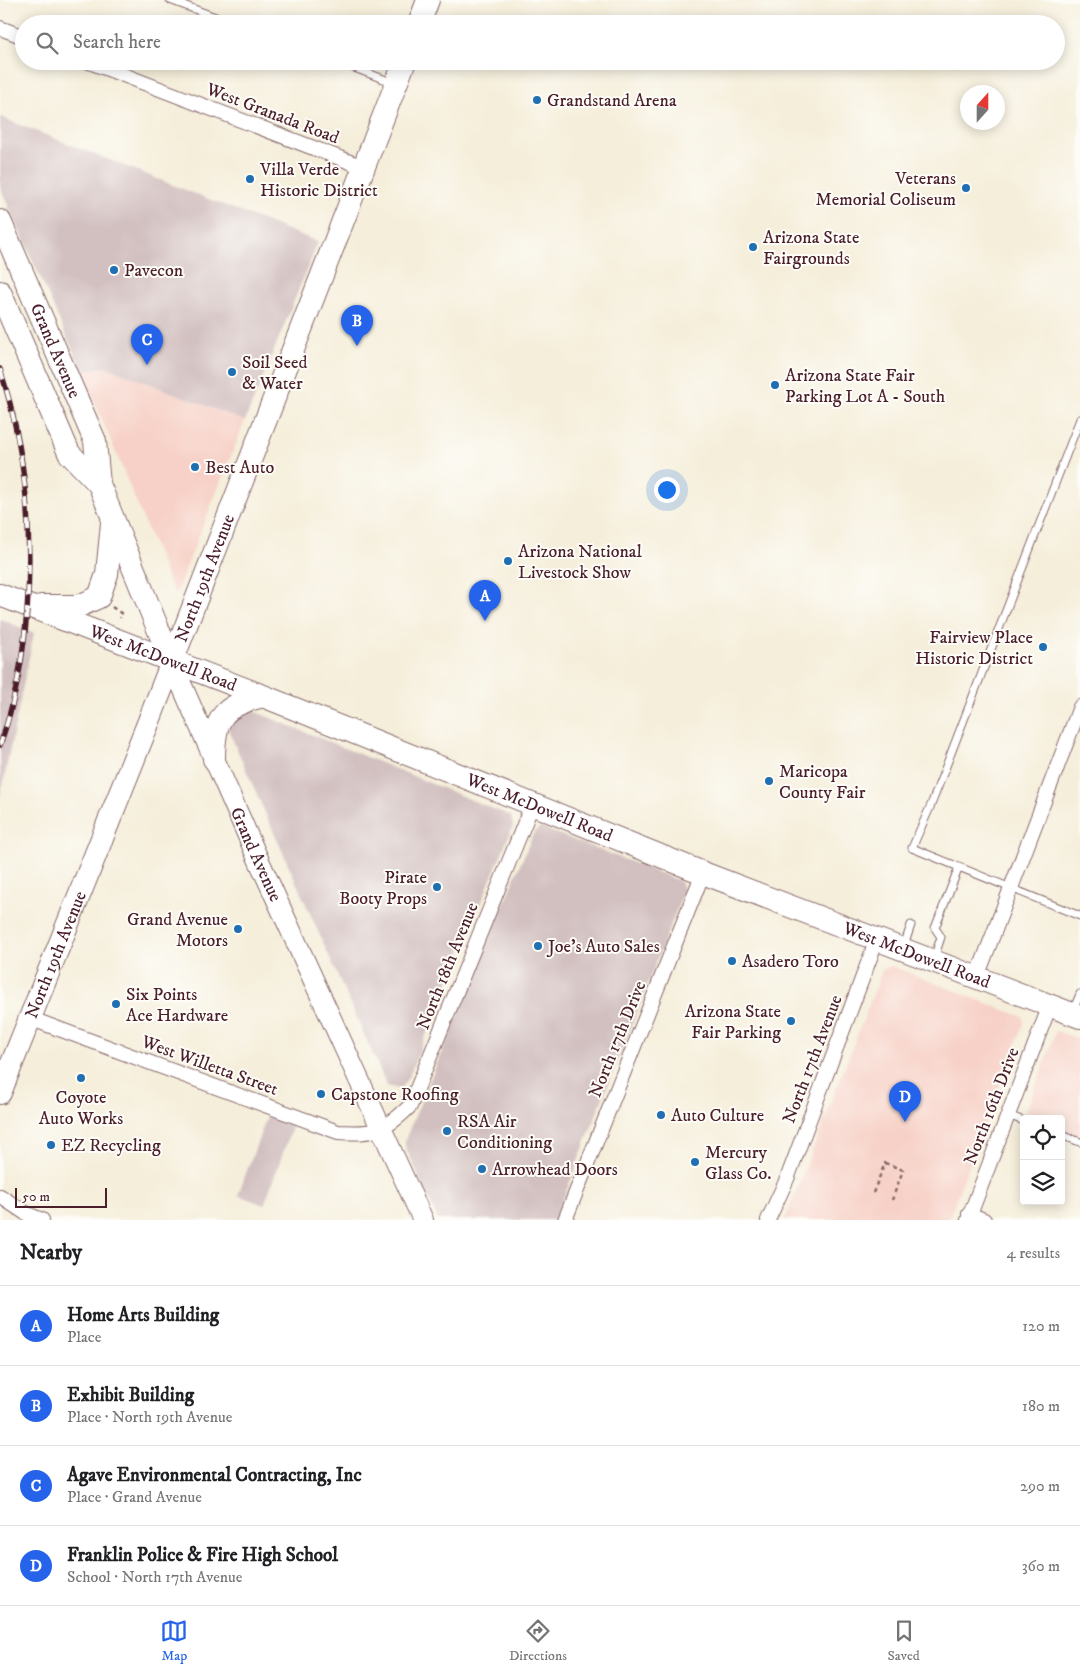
<!DOCTYPE html>
<html lang="en">
<head>
<meta charset="utf-8">
<style>
	body { margin:0; font-family:"IM FELL DW Pica",serif; background:#f2f2f2; color:#202124 }
	.controls { position:absolute; right:15px; bottom:15px; display:grid; overflow:hidden; border-radius:5px; box-shadow:0 2px 12px #0003 }
	.controls button { width:45px; height:45px; display:grid; place-items:center; padding:0; border:0; border-bottom:1px solid #e0e0e0; background:#fff; color:#202124; font:25px sans-serif }
	.compass { position:absolute; left:960px; top:85px; width:45px; height:45px; border-radius:50%; background:#fff; box-shadow:0 2px 12px #0003; rotate:21deg }
	.scale { position:absolute; left:15px; bottom:12px; width:92px; box-sizing:border-box; padding-left:5px; border:2px solid #4a1f2b; border-top:0; font-size:14px; line-height:18px; white-space:nowrap; color:#4a1f2b; -webkit-text-stroke:4px #fdfcf7; paint-order:stroke }
	.you { position:absolute; left:666px; top:489px; width:18px; height:18px; margin:-12px; border:4px solid #fff; border-radius:50%; background:#1a73e8; box-shadow:0 0 0 8px #1a73e833 }
	.badge { display:grid; place-items:center; width:32px; height:32px; border-radius:50%; background:#2563eb; color:#fff; font-size:16px; font-weight:700 }
	.pin { position:absolute; translate:-50% -41px; filter:drop-shadow(0 1px 2px #0008) }
	.pin::after { content:''; position:absolute; top:26px; width:18px; height:15px; background:inherit; clip-path:polygon(0 0,100% 0,50% 100%) }
	.list { margin:0; padding:0; list-style:none }
	h2 { display:flex; justify-content:space-between; align-items:center; height:65px; margin:0; padding:0 20px; font-size:21px }
	h2 small { font-size:16px; font-weight:400; color:#757577 }
	.list li { display:grid; grid-template-columns:32px 1fr auto; gap:15px; align-items:center; box-sizing:border-box; height:80px; padding:0 20px; border-top:1px solid #e0e0e0 }
	.list b { display:block; font-size:19px; white-space:nowrap }
	.list p { margin:0; font-size:16px; white-space:nowrap; color:#757577 }
	.list em { font-size:16px; font-style:normal; color:#757577 }
	.icon { flex:none; width:28px; height:28px; fill:none; stroke:currentColor; stroke-width:2; stroke-linecap:round; stroke-linejoin:round }
	.map { position:relative; flex:none; width:1080px; height:1220px; overflow:hidden }
	.search { position:absolute; background:#fff; box-shadow:0 2px 12px #0003; left:15px; right:15px; top:15px; height:55px; display:flex; align-items:center; gap:12px; box-sizing:border-box; padding:0 18px; border-radius:28px; color:#757577; font-size:19px }
	.sheet { height:385px; background:#fff }
	nav { display:flex; justify-content:space-around; align-items:center; box-sizing:border-box; height:70px; border-top:1px solid #e0e0e0; background:#fff; font-size:14px; color:#757577 }
	nav a { display:grid; justify-items:center; gap:2px }
	nav .on { color:#2563eb }
	.map>svg:first-child { display:block }
</style>
</head>
<body>
<div class="map">
<svg width="1080" height="1220" viewBox="0 0 1080 1220">
	<rect width="100%" height="100%" fill="#fdfcf7"/>
	<filter id="ink" filterUnits="userSpaceOnUse"><feTurbulence type="fractalNoise" baseFrequency=".02" numOctaves="2"/><feDisplacementMap in="SourceGraphic" scale="10" xChannelSelector="R" yChannelSelector="G"/><feConvolveMatrix kernelMatrix="1 2 1 2 8 2 1 2 1" color-interpolation-filters="sRGB"/></filter>
	<filter id="wash" filterUnits="userSpaceOnUse"><feTurbulence type="fractalNoise" baseFrequency=".0096" numOctaves="4" result="noise"/><feDisplacementMap in="SourceGraphic" scale="20" xChannelSelector="R" yChannelSelector="G"/><feGaussianBlur stdDeviation="1.12" result="paint"/><feColorMatrix in="noise" values="0 0 0 0 0 0 0 0 0 0 0 0 0 0 0 0 0 1.4 0 .05"/><feComposite in="paint" operator="in"/></filter>
	<g filter="url(#wash)">
		<rect width="100%" height="100%" fill="#f5eeda"/>
		<!-- built -->
		<path fill="#f7d1c7" d="M106,367L245,421L176,593L173,591L82,371Z
			M891,966L1023,1017L1024,1023L948,1220H785L883,969Z
			M1056,1031L1080,1039V1139L1061,1131V1119H1029L1024,1117Z"/>
		<!-- industrial -->
		<path fill="#d2bfc0" d="M0,117L318,242L245,421L106,367L82,371L0,187Z
			M0,619L34,633L0,798Z
			M251,710L511,816L513,826L409,1076L400,1089L387,1086L231,736L229,730L231,718Z
			M540,827L680,881L684,891L555,1220H438L405,1146V1140L533,834Z
			M267,1116L293,1125L264,1205L238,1195Z"/>
		<!-- green -->
		<path fill="#a3c169" stroke="#76704a" d="M799,1090L804,1092L791,1125L786,1123Z"/>
	</g>
	<g filter="url(#ink)">
		<g fill="none" stroke-linecap="round" stroke-linejoin="round">
			<defs>
				<path id="service" d="M170,0L234,24
					M336,61L394,83
					M1080,419L931,805L912,848L1080,916
					M904,946L911,925
					M934,958L941,937L935,928L959,867
					M1073,1011L1080,994
					M1008,1115L1024,1121
					M1061,1135L1080,1142"/>
				<path id="minor" d="M0,28L24,37
					M87,61L363,167
					M977,977L1080,707
					M29,1018L338,1132C374,1134 384,1132 410,1106L532,805
					M0,1196L27,1214L42,1220
					M969,1214L984,1220
					M565,1220L703,873
					M768,1220L787,1179L877,939
					M968,1220L1050,1005"/>
				<g id="secondary">
					<path id="s1" d="M172,663L255,852L423,1220"/>
				</g>
				<g id="primary">
					<path d="M419,24L428,0"/>
					<path id="s2" d="M0,221L95,441L99,484L172,663"/>
					<path d="M0,292L69,453L99,484"/>
					<path id="s3" d="M0,595L263,696L703,873L1080,1017"/>
					<path d="M41,606H79L99,597L107,574L112,523"/>
					<path d="M214,759C214,717 222,706 263,696"/>
					<path id="s4" d="M0,1093L149,721L405,61"/>
				</g>
			</defs>
			<!-- service casing -->
			<use href="#service" stroke="#866768" stroke-width="9"/>
			<!-- minor casing -->
			<use href="#minor" stroke="#866768" stroke-width="16"/>
			<!-- secondary casing -->
			<use href="#secondary" stroke="#866768" stroke-width="22"/>
			<!-- primary casing -->
			<use href="#primary" stroke="#866768" stroke-width="24"/>
			<!-- path -->
			<path stroke="#866768" stroke-width="2.5" stroke-dasharray="4 4" stroke-linecap="butt" d="M112,607L122,614L120,618
				M873,1193L885,1163L903,1170L892,1200"/>
			<!-- service -->
			<use href="#service" stroke="#fff" stroke-width="7"/>
			<!-- minor -->
			<use href="#minor" stroke="#fff" stroke-width="14"/>
			<!-- secondary -->
			<use href="#secondary" stroke="#fff" stroke-width="20"/>
			<!-- primary -->
			<use href="#primary" stroke="#fff" stroke-width="22"/>
			<defs>
				<path id="rail" d="M0,369C37,482 40,631 0,745"/>
			</defs>
			<!-- rail casing -->
			<use href="#rail" stroke="#4a1f2b" stroke-width="5.5"/>
			<!-- rail -->
			<use href="#rail" stroke="#fdfcf7" stroke-width="4" stroke-dasharray="11" stroke-linecap="butt"/>
		</g>
	</g>
	<!-- markers -->
	<g fill="#1f6fb2" stroke="#fdfcf7" stroke-width="2">
		<circle cx="537" cy="100" r="5"/>
		<circle cx="250" cy="179" r="5"/>
		<circle cx="966" cy="188" r="5"/>
		<circle cx="753" cy="247" r="5"/>
		<circle cx="114" cy="270" r="5"/>
		<circle cx="232" cy="372" r="5"/>
		<circle cx="775" cy="385" r="5"/>
		<circle cx="195" cy="467" r="5"/>
		<circle cx="508" cy="561" r="5"/>
		<circle cx="1043" cy="647" r="5"/>
		<circle cx="769" cy="781" r="5"/>
		<circle cx="437" cy="887" r="5"/>
		<circle cx="238" cy="929" r="5"/>
		<circle cx="538" cy="946" r="5"/>
		<circle cx="732" cy="961" r="5"/>
		<circle cx="116" cy="1004" r="5"/>
		<circle cx="791" cy="1021" r="5"/>
		<circle cx="81" cy="1078" r="5"/>
		<circle cx="321" cy="1094" r="5"/>
		<circle cx="661" cy="1115" r="5"/>
		<circle cx="447" cy="1131" r="5"/>
		<circle cx="51" cy="1145" r="5"/>
		<circle cx="695" cy="1162" r="5"/>
		<circle cx="482" cy="1169" r="5"/>
	</g>
	<g text-anchor="middle" stroke-width="4" stroke-linejoin="round" paint-order="stroke">
		<!-- poi labels -->
		<g font-size="18" fill="#4a1f2b" stroke="#fdfcf7" text-anchor="start">
			<text x="547" y="106">Grandstand Arena</text>
			<text x="260" y="175">Villa Verde<tspan x="260" dy="21">Historic District</tspan></text>
			<text x="956" y="184" text-anchor="end">Veterans<tspan x="956" dy="21">Memorial Coliseum</tspan></text>
			<text x="763" y="243">Arizona State<tspan x="763" dy="21">Fairgrounds</tspan></text>
			<text x="124" y="276">Pavecon</text>
			<text x="242" y="368">Soil Seed<tspan x="242" dy="21">&amp; Water</tspan></text>
			<text x="785" y="381">Arizona State Fair<tspan x="785" dy="21">Parking Lot A - South</tspan></text>
			<text x="205" y="473">Best Auto</text>
			<text x="518" y="557">Arizona National<tspan x="518" dy="21">Livestock Show</tspan></text>
			<text x="1033" y="643" text-anchor="end">Fairview Place<tspan x="1033" dy="21">Historic District</tspan></text>
			<text x="779" y="777">Maricopa<tspan x="779" dy="21">County Fair</tspan></text>
			<text x="427" y="883" text-anchor="end">Pirate<tspan x="427" dy="21">Booty Props</tspan></text>
			<text x="228" y="925" text-anchor="end">Grand Avenue<tspan x="228" dy="21">Motors</tspan></text>
			<text x="548" y="952">Joe's Auto Sales</text>
			<text x="742" y="967">Asadero Toro</text>
			<text x="126" y="1000">Six Points<tspan x="126" dy="21">Ace Hardware</tspan></text>
			<text x="781" y="1017" text-anchor="end">Arizona State<tspan x="781" dy="21">Fair Parking</tspan></text>
			<text x="331" y="1100">Capstone Roofing</text>
			<text x="81" y="1103" text-anchor="middle">Coyote<tspan x="81" dy="21">Auto Works</tspan></text>
			<text x="671" y="1121">Auto Culture</text>
			<text x="457" y="1127">RSA Air<tspan x="457" dy="21">Conditioning</tspan></text>
			<text x="61" y="1151">EZ Recycling</text>
			<text x="705" y="1158">Mercury<tspan x="705" dy="21">Glass Co.</tspan></text>
			<text x="492" y="1175">Arrowhead Doors</text>
		</g>
		<!-- street labels -->
		<g font-size="18" fill="#4a1f2b" stroke="#fdfcf7">
			<text transform="translate(273 113) rotate(21)" y="6">West Granada Road</text>
			<text dy="6" stroke="none"><textPath href="#s2" startOffset="141">Grand Avenue</textPath></text>
			<text dy="6" stroke="none"><textPath href="#s4" startOffset="554">North 19th Avenue</textPath></text>
			<text dy="6" stroke="none"><textPath href="#s3" startOffset="175">West McDowell Road</textPath></text>
			<text dy="6" stroke="none"><textPath href="#s3" startOffset="580">West McDowell Road</textPath></text>
			<text dy="6" stroke="none"><textPath href="#s1" startOffset="209">Grand Avenue</textPath></text>
			<text dy="6" stroke="none"><textPath href="#s4" startOffset="149">North 19th Avenue</textPath></text>
			<text dy="6" stroke="none"><textPath href="#s3" startOffset="985">West McDowell Road</textPath></text>
			<text transform="translate(447 966) rotate(-68)" y="6">North 18th Avenue</text>
			<text transform="translate(617 1039) rotate(-68)" y="6">North 17th Drive</text>
			<text transform="translate(812 1059) rotate(-69)" y="6">North 17th Avenue</text>
			<text transform="translate(210 1065) rotate(20)" y="6">West Willetta Street</text>
			<text transform="translate(991 1106) rotate(-69)" y="6">North 16th Drive</text>
		</g>
	</g>
</svg>
<div class="controls">
<button><svg class="icon" aria-label="locate" viewBox="0 0 24 24"><circle cx="12" cy="12" r="6"/><path d="M12 2v4M12 18v4M2 12h4M18 12h4"/></svg></button>
<button><svg class="icon" aria-label="layers" viewBox="0 0 24 24"><path d="M12 4l9 5-9 5-9-5zM3 14l9 5 9-5"/></svg></button>
</div>
<svg class="compass" viewBox="-18 -18 36 36"><path d="M0-13l5 13h-10z" fill="#e53935"/><path d="M0 13l5-13h-10z" fill="#757577"/></svg>
<div class="scale">50 m</div>
<div class="you"></div>
<div class="pin badge" style="left:485px;top:621px">A</div>
<div class="pin badge" style="left:357px;top:346px">B</div>
<div class="pin badge" style="left:147px;top:365px">C</div>
<div class="pin badge" style="left:905px;top:1122px">D</div>
<div class="search"><svg class="icon" aria-label="search" viewBox="0 0 24 24"><circle cx="10" cy="10" r="6"/><path d="M15 15l6 6"/></svg>Search here</div>
</div>
<section class="sheet">
<h2>Nearby<small>4 results</small></h2>
<ul class="list">
<li><span class="badge">A</span><div><b>Home Arts Building</b><p>Place</p></div><em>120 m</em></li>
<li><span class="badge">B</span><div><b>Exhibit Building</b><p>Place · North 19th Avenue</p></div><em>180 m</em></li>
<li><span class="badge">C</span><div><b>Agave Environmental Contracting, Inc</b><p>Place · Grand Avenue</p></div><em>290 m</em></li>
<li><span class="badge">D</span><div><b>Franklin Police &amp; Fire High School</b><p>School · North 17th Avenue</p></div><em>360 m</em></li>
</ul>
</section>
<nav>
<a class="on"><svg class="icon" aria-label="map" viewBox="0 0 24 24"><path d="M3 6l6-2 6 2 6-2v14l-6 2-6-2-6 2zM9 4v14M15 6v14"/></svg>Map</a>
<a><svg class="icon" aria-label="directions" viewBox="0 0 24 24"><path d="M12 3l9 9-9 9-9-9zM9 14v-3h6M13 9l2 2-2 2"/></svg>Directions</a>
<a><svg class="icon" aria-label="saved" viewBox="0 0 24 24"><path d="M7 4h10v16l-5-4-5 4z"/></svg>Saved</a>
</nav>
</body>
</html>
